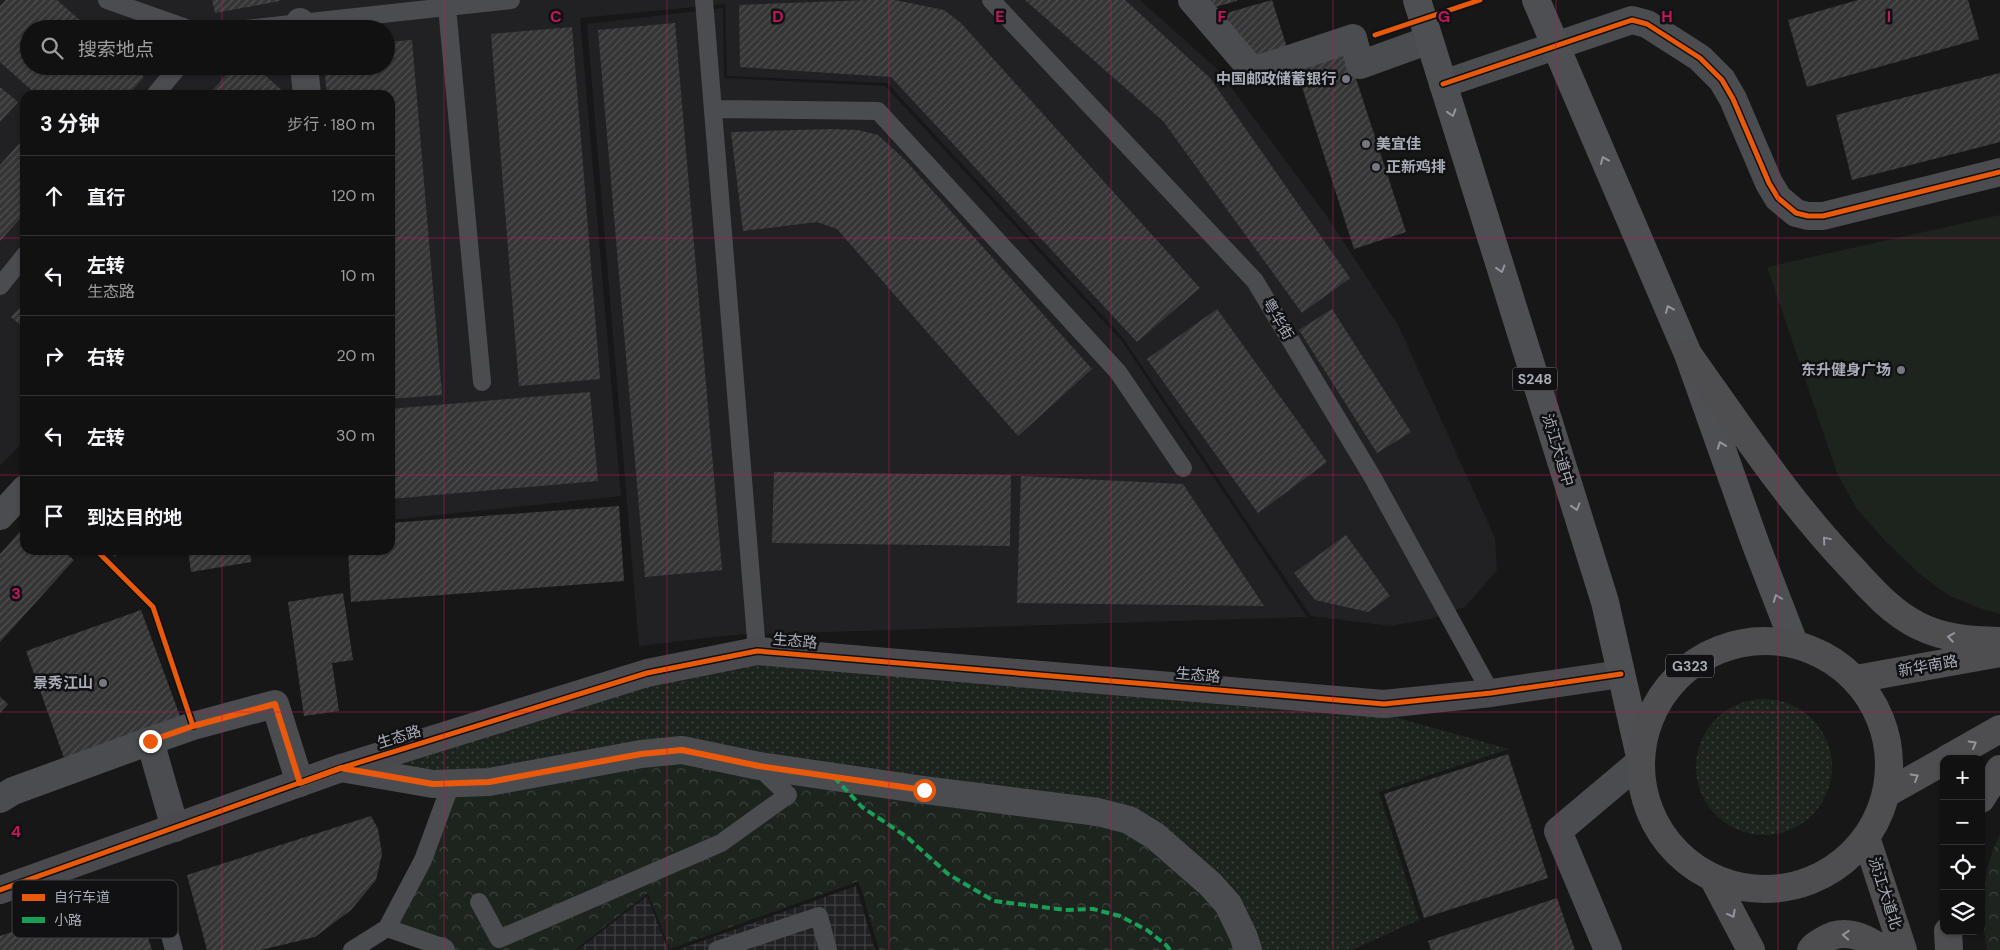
<!DOCTYPE html>
<html lang="zh">
<head>
<meta charset="utf-8">
<style>
	body { margin:0; font-family:"DM Sans","Noto Sans SC",sans-serif; background:#1e1f1f; color:#f1f3f6 }
	.controls { position:absolute; right:15px; bottom:15px; display:grid; overflow:hidden; border-radius:10px; box-shadow:0 1px 4px #0004 }
	.controls button { width:45px; height:45px; display:grid; place-items:center; padding:0; border:0; border-bottom:1px solid #303131; background:#111; color:#f1f3f6; font:25px sans-serif }
	.stop { position:absolute; width:15px; height:15px; margin:-11px; border:4px solid #ea580c; border-radius:50%; background:#fff }
	.stop.end { background:#ea580c; border-color:#fff; box-shadow:0 1px 5px #0008 }
	.list { margin:0; padding:0; list-style:none }
	h2 { display:flex; justify-content:space-between; align-items:center; height:65px; margin:0; padding:0 20px; font-size:21px }
	h2 small { font-size:16px; font-weight:400; color:#9c9d9f }
	.list li { display:grid; grid-template-columns:32px 1fr auto; gap:15px; align-items:center; box-sizing:border-box; height:80px; padding:0 20px; border-top:1px solid #303131 }
	.list b { display:block; font-size:19px; white-space:nowrap }
	.list p { margin:0; font-size:16px; white-space:nowrap; color:#9c9d9f }
	.list em { font-size:16px; font-style:normal; color:#9c9d9f }
	.icon { flex:none; width:28px; height:28px; fill:none; stroke:currentColor; stroke-width:2; stroke-linecap:round; stroke-linejoin:round }
	.map { position:relative; flex:none; width:2000px; height:950px; overflow:hidden }
	.search { position:absolute; background:#111; box-shadow:0 1px 4px #0004; left:20px; top:20px; width:375px; height:55px; display:flex; align-items:center; gap:12px; box-sizing:border-box; padding:0 18px; border-radius:28px; color:#9c9d9f; font-size:19px }
	.panel { position:absolute; background:#111; box-shadow:0 1px 4px #0004; left:20px; top:90px; width:375px; height:465px; border-radius:15px }
	.map>svg:first-child { display:block }
</style>
</head>
<body>
<div class="map">
<svg width="2000" height="950" viewBox="0 0 2000 950">
	<defs>
		<pattern id="industrial-grid" width="8" height="8" patternUnits="userSpaceOnUse" patternTransform="scale(1.25)"><rect width="8" height="8" fill="#212123"/><path d="M0 4h8M4 0v8" fill="none" stroke="#3e3f41"/></pattern>
		<pattern id="grass-dots" width="8" height="8" patternUnits="userSpaceOnUse" patternTransform="scale(1.25)"><rect width="8" height="8" fill="#1d241e"/><path d="M2 2h.1M6 6h.1" fill="none" stroke="#3b413d" stroke-width="1.8" stroke-linecap="round"/></pattern>
		<pattern id="park-crowns" width="20" height="18" patternUnits="userSpaceOnUse" patternTransform="scale(1.25)"><rect width="20" height="18" fill="#1d241e"/><path d="M2 6a3 3 0 1 1 6 0M12 15a3 3 0 1 1 6 0" fill="none" stroke="#3b413d"/></pattern>
		<pattern id="building-hatch" width="6" height="6" patternUnits="userSpaceOnUse" patternTransform="scale(1.25)"><rect width="6" height="6" fill="#353536"/><path d="M-1 1l2-2M0 6l6-6M5 7l2-2" fill="none" stroke="#4f5051"/></pattern>
	</defs>
	<rect width="100%" height="100%" fill="#171717"/>
	<!-- built -->
	<path fill="#212123" fill-rule="evenodd" d="M0,0H1140L1219,71L1326,215L1398,325L1495,538L1497,570L1465,607L1431,619L1390,626L1311,616L1123,338L887,83L727,76L725,4L580,18L621,496L390,520V95H25V440L0,466ZM29,29H386V66H29Z
		M723,8L724,78L885,86L1121,340L1307,617L732,635L639,646L587,24Z"/>
	<!-- industrial -->
	<path fill="url(#industrial-grid)" d="M856,886L875,950H677Z
		M647,896L668,950H578Z"/>
	<!-- grass -->
	<path fill="url(#grass-dots)" d="M759,660L1380,713L1509,749L1379,792L1419,920L1352,950H1257L489,774L380,767L648,680Z
		M1696 767a68 68 0 1 1 136 0a68 68 0 1 1-136 0Z"/>
	<!-- park -->
	<path fill="url(#park-crowns)" d="M642,756L1096,819L1150,841L1218,912L1237,950H879L859,881L670,949L648,893L575,950H450L391,927L452,786Z
		M2000,834V950H1987C1980,911 1982,870 2000,834Z"/>
	<!-- pitch -->
	<path fill="#1d241e" d="M2000,215V614L1979,608L1948,595L1921,575L1886,542L1857,509L1837,473L1767,267Z"/>
	<!-- building -->
	<path fill="url(#building-hatch)" d="M6,0H57L90,29H29V66H132L144,77L128,95H37L0,62V6Z
		M212,0H280V1L215,13Z
		M869,0H895L944,10L961,23L1200,288L1137,342L891,77L740,67L739,5Z
		M1025,0H1125L1210,78L1350,278L1302,313L1163,121Z
		M1208,0H1237V1L1211,8Z
		M1272,0L1289,54L1258,65L1216,16Z
		M1858,0H1968L1979,39L1807,87L1788,20Z
		M675,23L722,570L645,577L598,30Z
		M572,27L600,379L519,386L491,34Z
		M412,40L442,395L390,399V95H327L324,66H386V42Z
		M1345,45L1406,232L1354,249L1294,62Z
		M234,66H255L287,95H208Z
		M2000,73V142L1852,180L1836,115Z
		M0,87L18,102L0,122Z
		M831,129L858,130L878,135L905,160L1092,369L1018,436L837,229L817,222L743,231L731,132Z
		M25,137V213L0,241V165Z
		M25,302V329L11,317Z
		M1217,309L1327,462L1258,513L1147,359Z
		M1332,309L1411,432L1377,453L1299,330Z
		M590,392L598,481L390,499V409Z
		M774,472L1011,475L1010,546L772,543Z
		M1021,476L1183,484L1264,606L1017,603Z
		M619,506L624,581L351,602L348,550H390V523Z
		M25,526V550H62L74,560L0,642V554Z
		M1346,535L1390,596L1368,612L1315,600L1294,573Z
		M107,550H121L115,557Z
		M188,550H250L251,562L191,572Z
		M343,593L353,660L332,663L339,711L304,716L288,602Z
		M141,610L180,716L64,758L26,651Z
		M0,697L8,704L0,713Z
		M1508,754L1548,878L1424,918L1384,794Z
		M371,816L378,829L382,854L376,880L351,910L315,937L261,950H207L187,875Z
		M132,890L152,950H0V936Z
		M1557,898L1575,950H1431L1428,941Z"/>
	<g fill="none" stroke-linecap="round" stroke-linejoin="round">
		<!-- lane -->
		<path stroke="#4b4c50" stroke-width="18" d="M107,0L189,29
			M704,0L757,651
			M991,0L1255,281L1373,478L1491,693
			M447,7L482,382
			M245,29L511,0
			M155,95L179,66
			M713,109L878,111L1118,372L1183,468
			M0,286L25,255
			M161,902L174,950
			M479,902L499,939L721,843L788,795L759,767
			M387,928L445,948L446,950
			M352,950L387,928L423,860L451,784
			M717,950L819,916L828,950"/>
		<!-- street -->
		<path stroke="#4b4c50" stroke-width="28" d="M1192,0L1253,71L1353,38L1360,65L1429,40
			M300,22V29
			M304,66L307,95
			M1443,84L1632,20L1647,24L1700,58L1722,80L1733,99L1769,183L1778,198L1796,213L1808,216H1823L2000,172
			M0,516L25,489
			M150,741L193,726L275,704L300,783
			M341,768L433,784L489,782L641,754L682,750L759,766L924,790L1098,812L1129,820L1155,836L1210,884L1228,904L1243,935L1248,950
			M0,799L13,791L150,741L175,828
			M1608,950L1558,831L1641,761"/>
		<!-- secondary -->
		<path stroke="#4a4a4e" stroke-width="28" d="M0,890L341,768L647,673L757,651L1384,704L1491,693L1621,674"/>
		<!-- primary -->
		<path stroke="#4d4f52" stroke-width="28" d="M1417,0L1605,602L1641,761
			M1536,0L1688,354L1756,545L1794,643"/>
		<!-- highway -->
		<path stroke="#4e4e51" stroke-width="28" d="M1688,354C1740,427 1789,502 1851,567C1871,589 1892,613 1919,626C1945,639 1972,640 2000,641
			M1641 765a124 124 0 1 1 248 0a124 124 0 1 1-248 0Z
			M1856,679L2000,653
			M1947,759L2000,729
			M1887,793L1944,761
			M1981,799L2000,769
			M1866,837L1903,950
			M1713,878L1751,950
			M1948,931L1949,950
			M1811,950C1814,945 1819,943 1824,940C1844,927 1866,937 1883,950"/>
		<!-- quiet -->
		<path stroke="#1a9f57" stroke-width="4" stroke-dasharray="8 4" stroke-linecap="butt" d="M834,777L862,807L907,837L948,874L994,901L1065,910L1093,909L1120,916L1147,930L1166,945L1170,950"/>
		<defs>
			<path id="cycleway" d="M1375,35L1480,0
				M1443,84L1632,20L1647,24L1700,58L1722,80L1733,99L1769,183L1778,198L1796,213L1808,216H1823L2000,172
				M96,550L153,607L193,726
				M0,890L341,768L647,673L757,651L1384,704L1491,693L1621,674"/>
		</defs>
		<!-- cycleway casing -->
		<use href="#cycleway" stroke="#111113" stroke-width="8"/>
		<!-- cycleway -->
		<use href="#cycleway" stroke="#e8590c" stroke-width="5"/>
	</g>
	<!-- one-way arrows -->
	<defs><path id="oneway-chevron" d="M-2-3.5L2.5 0L-2 3.5" fill="none" stroke-width="1.6" stroke-linecap="round" stroke-linejoin="round" transform="scale(1.25)"/></defs>
	<g stroke="#91969e">
		<use href="#oneway-chevron" transform="translate(1452 113) rotate(73)"/>
		<use href="#oneway-chevron" transform="translate(1604 160) rotate(-113)"/>
		<use href="#oneway-chevron" transform="translate(1501 269) rotate(73)"/>
		<use href="#oneway-chevron" transform="translate(1669 309) rotate(-113)"/>
		<use href="#oneway-chevron" transform="translate(1721 445) rotate(-110)"/>
		<use href="#oneway-chevron" transform="translate(1576 507) rotate(73)"/>
		<use href="#oneway-chevron" transform="translate(1777 598) rotate(-111)"/>
	</g>
	<g stroke="#92959e">
		<use href="#oneway-chevron" transform="translate(1826 540) rotate(-130)"/>
		<use href="#oneway-chevron" transform="translate(1951 637) rotate(-171)"/>
		<use href="#oneway-chevron" transform="translate(1973 744) rotate(-30)"/>
		<use href="#oneway-chevron" transform="translate(1915 777) rotate(-30)"/>
		<use href="#oneway-chevron" transform="translate(1732 914) rotate(62)"/>
		<use href="#oneway-chevron" transform="translate(1846 935) rotate(-175)"/>
	</g>
	<g fill="none" stroke-linecap="round" stroke-linejoin="round">
		<!-- route -->
		<path stroke="#ea580c" stroke-width="6" d="M150,741L193,726L275,704L300,783L341,768L433,784L489,782L641,754L682,750L759,766L924,790"/>
	</g>
	<!-- grid -->
	<path fill="none" stroke="#c2185b" stroke-width="1" stroke-opacity="0.55" d="M222,0V29M444,0V950M667,0V950M889,0V950M1111,0V950M1333,0V950M1556,0V950M1778,0V950M222,66V95M0,238H25M390,238H2000M0,475H25M390,475H2000M222,550V950M0,712H2000"/>
	<!-- markers -->
	<g fill="#757880" stroke="#111113" stroke-width="2">
		<circle cx="1346" cy="79" r="5"/>
		<circle cx="1366" cy="144" r="5"/>
		<circle cx="1376" cy="167" r="5"/>
		<circle cx="1901" cy="370" r="5"/>
		<circle cx="103" cy="683" r="5"/>
	</g>
	<g text-anchor="middle" stroke-width="5" stroke-linejoin="round" paint-order="stroke">
		<!-- shield labels -->
		<g fill="#111113" stroke="#7b7e86" stroke-width="1">
			<rect x="1512.5" y="367.5" width="45" height="23" rx="4"/>
			<rect x="1666" y="654.5" width="48" height="23" rx="4"/>
		</g>
		<g font-size="14" font-weight="bold" fill="#a8adb8">
			<text x="1535" y="384">S248</text>
			<text x="1690" y="671">G323</text>
		</g>
		<!-- poi labels -->
		<g font-size="15" font-weight="bold" fill="#a8adb8" stroke="#111113" text-anchor="end">
			<text x="1336" y="84">中国邮政储蓄银行</text>
			<text x="1376" y="149" text-anchor="start">美宜佳</text>
			<text x="1386" y="172" text-anchor="start">正新鸡排</text>
			<text x="1891" y="375">东升健身广场</text>
			<text x="93" y="688">景秀江山</text>
		</g>
		<!-- street labels -->
		<g font-size="15" fill="#a8adb8" stroke="#111113">
			<text transform="translate(1278 319) rotate(59)" y="5">粤华街</text>
			<text transform="translate(1558 450) rotate(73)" y="5">浈江大道中</text>
			<text transform="translate(795 641) rotate(5)" y="5">生态路</text>
			<text transform="translate(1928 666) rotate(-10)" y="5">新华南路</text>
			<text transform="translate(1198 675) rotate(5)" y="5">生态路</text>
			<text transform="translate(399 737) rotate(-17)" y="5">生态路</text>
			<text transform="translate(1885 893) rotate(72)" y="5">浈江大道北</text>
		</g>
	</g>
	<!-- legend -->
	<rect x="12" y="880" width="166" height="58" rx="8" fill="#111113" stroke="#3e4045" stroke-width="1"/>
	<rect x="22" y="894" width="23" height="7" fill="#e8590c"/>
	<rect x="22" y="917" width="23" height="6" fill="#1a9f57"/>
	<g font-size="14" fill="#a8adb8">
		<text x="54" y="902">自行车道</text>
		<text x="54" y="925">小路</text>
	</g>
	<g font-size="16" text-anchor="middle" font-weight="bold" fill="#c2185b" stroke="#111113" stroke-width="5" stroke-linejoin="round" paint-order="stroke">
		<text x="556" y="22">C</text>
		<text x="778" y="22">D</text>
		<text x="1000" y="22">E</text>
		<text x="1222" y="22">F</text>
		<text x="1444" y="22">G</text>
		<text x="1667" y="22">H</text>
		<text x="1889" y="22">I</text>
		<text x="16" y="599">3</text>
		<text x="16" y="837">4</text>
	</g>
</svg>
<div class="controls">
<button>+</button>
<button>−</button>
<button><svg class="icon" aria-label="locate" viewBox="0 0 24 24"><circle cx="12" cy="12" r="6"/><path d="M12 2v4M12 18v4M2 12h4M18 12h4"/></svg></button>
<button><svg class="icon" aria-label="layers" viewBox="0 0 24 24"><path d="M12 4l9 5-9 5-9-5zM3 14l9 5 9-5"/></svg></button>
</div>
<div class="stop" style="left:924px;top:790px"></div>
<div class="stop end" style="left:150px;top:741px"></div>
<div class="search"><svg class="icon" aria-label="search" viewBox="0 0 24 24"><circle cx="10" cy="10" r="6"/><path d="M15 15l6 6"/></svg>搜索地点</div>
<section class="panel">
<h2>3 分钟<small>步行 · 180 m</small></h2>
<ul class="list">
<li><svg class="icon" aria-label="ahead" viewBox="0 0 24 24"><path d="M12 20V5M6 11l6-6 6 6"/></svg><div><b>直行</b></div><em>120 m</em></li>
<li><svg class="icon" aria-label="left" viewBox="0 0 24 24"><path d="M17 20v-9H6M10 6l-5 5 5 5"/></svg><div><b>左转</b><p>生态路</p></div><em>10 m</em></li>
<li><svg class="icon" aria-label="right" viewBox="0 0 24 24"><path d="M7 20v-9h11M14 6l5 5-5 5"/></svg><div><b>右转</b></div><em>20 m</em></li>
<li><svg class="icon" aria-label="left" viewBox="0 0 24 24"><path d="M17 20v-9H6M10 6l-5 5 5 5"/></svg><div><b>左转</b></div><em>30 m</em></li>
<li><svg class="icon" aria-label="arrive" viewBox="0 0 24 24"><path d="M6 21V4h12l-3 4 3 4H6"/></svg><div><b>到达目的地</b></div></li>
</ul>
</section>
</div>
</body>
</html>
